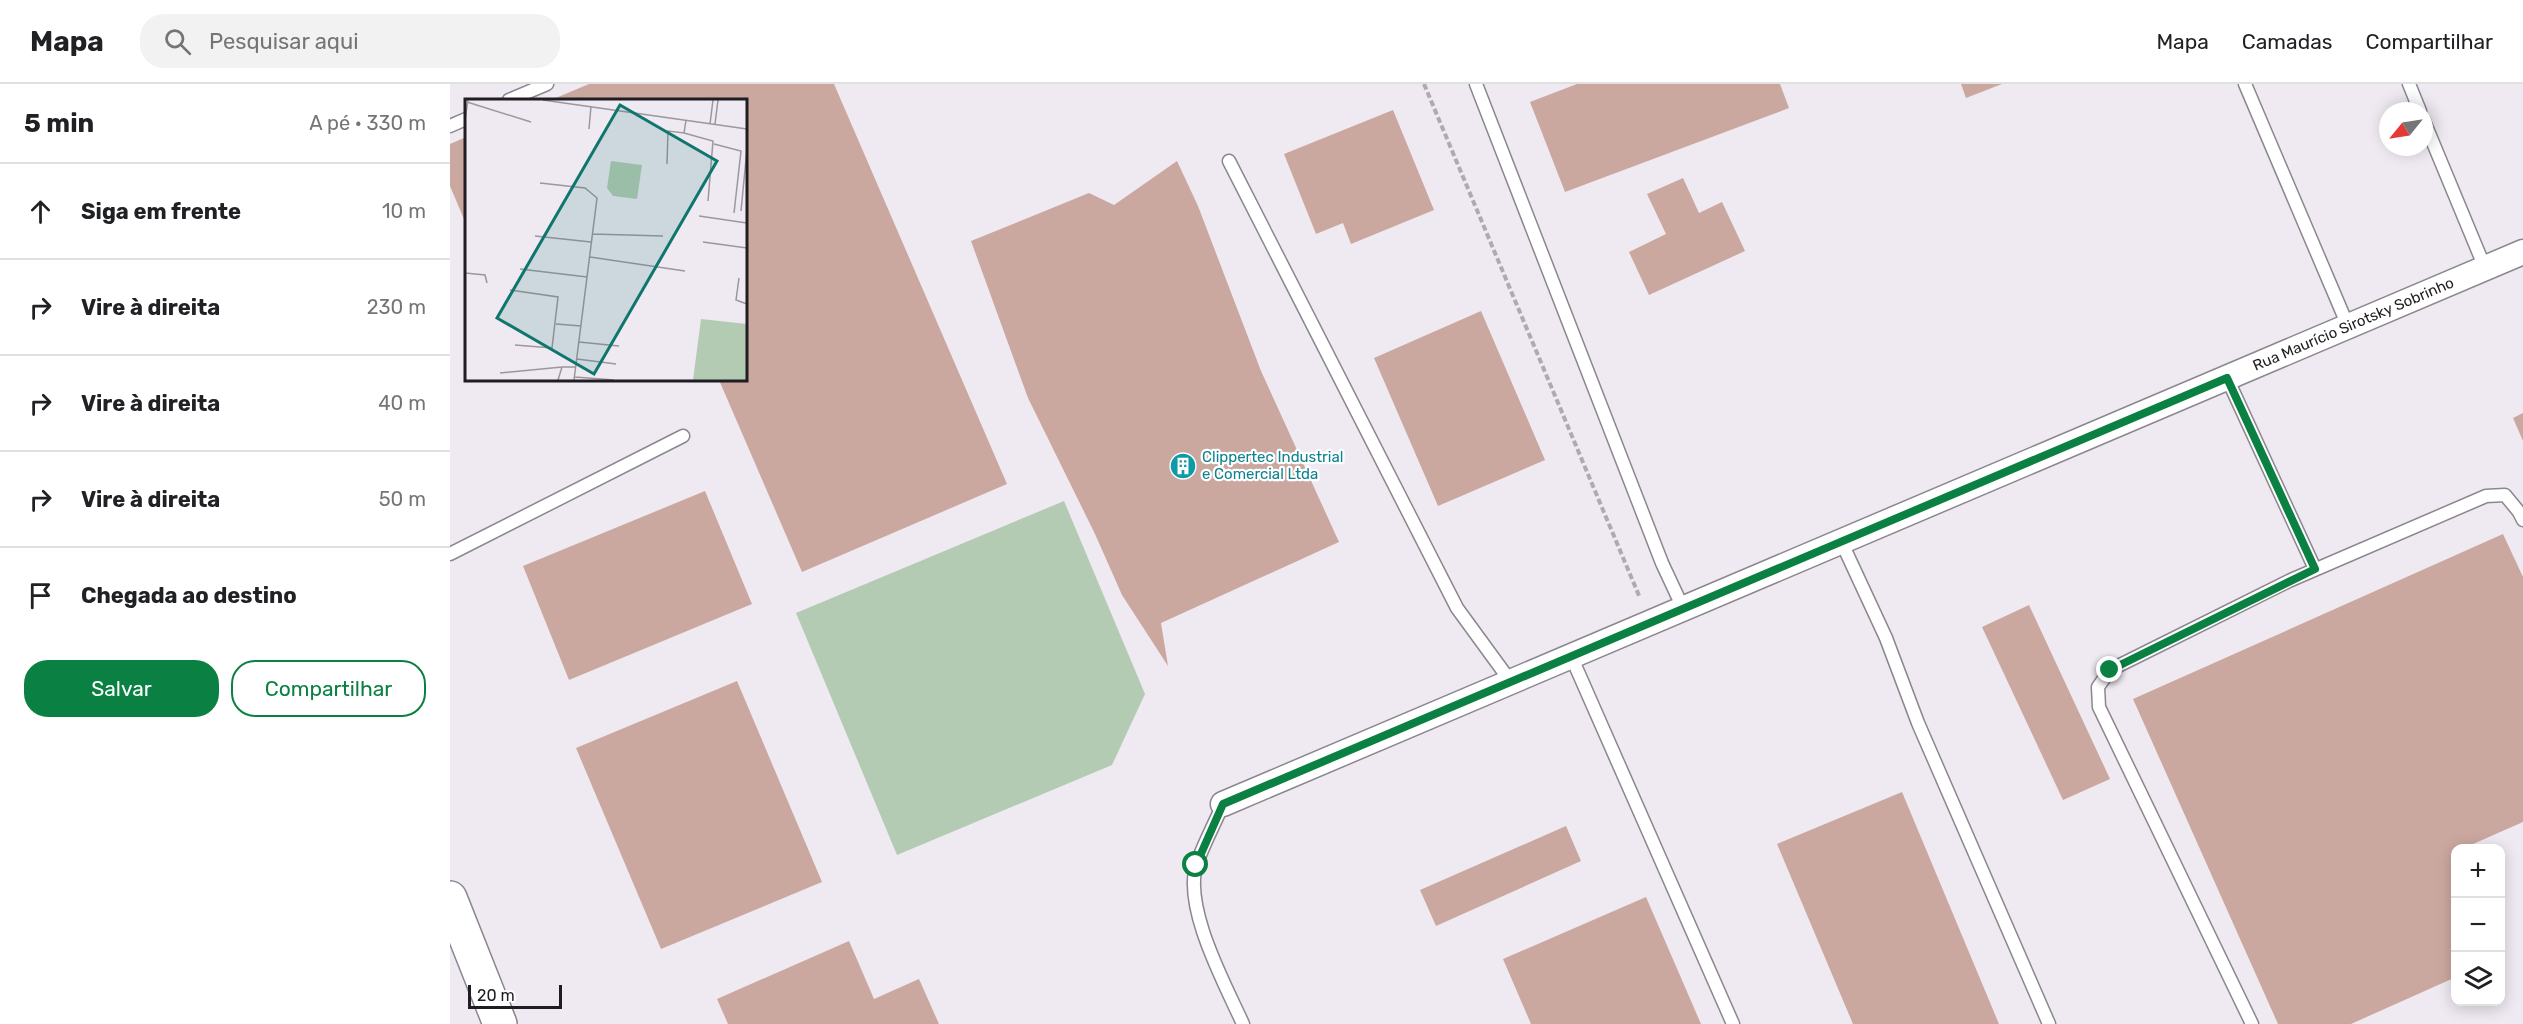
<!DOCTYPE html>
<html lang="pt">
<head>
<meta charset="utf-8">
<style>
	body { margin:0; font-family:Rubik,sans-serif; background:#f2f2f2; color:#202124 }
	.controls { position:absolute; right:18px; bottom:18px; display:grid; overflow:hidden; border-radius:12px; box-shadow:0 3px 15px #0003 }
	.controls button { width:54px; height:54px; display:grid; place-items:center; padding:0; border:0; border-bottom:2px solid #e0e0e0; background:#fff; color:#202124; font:30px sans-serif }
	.compass { position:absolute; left:1929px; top:18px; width:54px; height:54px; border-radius:50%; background:#fff; box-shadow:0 3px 15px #0003; rotate:240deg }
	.scale { position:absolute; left:18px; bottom:15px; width:94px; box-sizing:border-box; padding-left:6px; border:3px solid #1f1d21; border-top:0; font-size:16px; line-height:21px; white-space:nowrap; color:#1f1d21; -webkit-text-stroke:4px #fff; paint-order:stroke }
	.stop { position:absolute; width:18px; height:18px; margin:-14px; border:4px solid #0b8043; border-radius:50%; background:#fff }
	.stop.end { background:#0b8043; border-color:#fff; box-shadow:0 2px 6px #0008 }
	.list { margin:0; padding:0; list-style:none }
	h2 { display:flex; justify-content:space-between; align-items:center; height:78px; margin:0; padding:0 24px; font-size:26px }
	h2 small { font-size:20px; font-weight:400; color:#757577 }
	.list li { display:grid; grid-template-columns:39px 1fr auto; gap:18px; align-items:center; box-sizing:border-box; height:96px; padding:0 24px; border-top:2px solid #e0e0e0 }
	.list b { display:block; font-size:22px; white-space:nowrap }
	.list em { font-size:20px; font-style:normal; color:#757577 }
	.actions { display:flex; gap:12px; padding:18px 24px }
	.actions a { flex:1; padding:14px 0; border:2px solid #0b8043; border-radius:24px; text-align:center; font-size:21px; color:#0b8043 }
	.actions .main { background:#0b8043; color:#fff }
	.icon { flex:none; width:33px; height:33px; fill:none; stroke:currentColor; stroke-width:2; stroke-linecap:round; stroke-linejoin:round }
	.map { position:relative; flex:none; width:2073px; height:940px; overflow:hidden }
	header { display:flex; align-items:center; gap:36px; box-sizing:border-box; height:84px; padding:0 30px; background:#fff; border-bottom:2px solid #e0e0e0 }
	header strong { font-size:28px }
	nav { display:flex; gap:33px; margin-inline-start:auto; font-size:21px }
	.search { width:420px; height:54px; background:#f2f2f2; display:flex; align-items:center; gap:15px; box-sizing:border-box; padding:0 21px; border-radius:24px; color:#757577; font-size:22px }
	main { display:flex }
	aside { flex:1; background:#fff }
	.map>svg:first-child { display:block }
</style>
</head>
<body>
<header>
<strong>Mapa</strong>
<div class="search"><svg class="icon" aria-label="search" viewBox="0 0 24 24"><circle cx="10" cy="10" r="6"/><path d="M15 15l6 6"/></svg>Pesquisar aqui</div>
<nav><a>Mapa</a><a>Camadas</a><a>Compartilhar</a></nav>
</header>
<main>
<aside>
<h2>5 min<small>A pé · 330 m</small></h2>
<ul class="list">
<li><svg class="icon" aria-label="ahead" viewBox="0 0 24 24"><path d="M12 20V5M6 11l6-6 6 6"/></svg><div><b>Siga em frente</b></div><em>10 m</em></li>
<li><svg class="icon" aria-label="right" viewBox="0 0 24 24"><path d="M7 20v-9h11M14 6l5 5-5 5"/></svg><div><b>Vire à direita</b></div><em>230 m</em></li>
<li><svg class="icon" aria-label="right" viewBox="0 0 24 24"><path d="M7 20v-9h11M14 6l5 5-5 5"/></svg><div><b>Vire à direita</b></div><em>40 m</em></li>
<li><svg class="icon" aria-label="right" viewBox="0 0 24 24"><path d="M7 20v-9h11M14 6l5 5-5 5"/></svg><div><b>Vire à direita</b></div><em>50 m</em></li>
<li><svg class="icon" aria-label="arrive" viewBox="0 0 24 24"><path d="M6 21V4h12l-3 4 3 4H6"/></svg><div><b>Chegada ao destino</b></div></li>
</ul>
<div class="actions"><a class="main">Salvar</a><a>Compartilhar</a></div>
</aside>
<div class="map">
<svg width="2073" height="940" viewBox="0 0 2073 940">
	<rect width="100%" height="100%" fill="#efe9f2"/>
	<!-- green -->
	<path fill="#b3cbb3" d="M614,417L695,610L662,681L447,771L346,529Z"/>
	<!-- building -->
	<path fill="#cba89f" d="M139,0H384L557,400L352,488L269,296H296V16H101Z
		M1127,0H1330L1339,24L1115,108L1080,18Z
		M1511,0H1552L1516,14Z
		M943,26L984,126L901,160L893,139L866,150L834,70Z
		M16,53V140L0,102V60Z
		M727,77L748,122L811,287L889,458L711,539L718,582L672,511L645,450L578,314L521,157L639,109L664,121Z
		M1233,94L1249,129L1272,118L1295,167L1199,211L1179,168L1216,150L1197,110Z
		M1031,227L1095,376L988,422L924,274Z
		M2073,329V357L2063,334Z
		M255,407L302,520L119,596L73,482Z
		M2053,450L2073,493V738L2014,764H2006V893L1901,940H1828L1683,615Z
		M1579,521L1660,695L1613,716L1532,543Z
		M287,597L372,798L211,865L126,664Z
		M1452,708L1549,940H1403L1327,760Z
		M1116,742L1131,777L986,842L970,806Z
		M1196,813L1251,940H1081L1053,875Z
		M399,857L424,915L469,895L489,940H278L267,915Z"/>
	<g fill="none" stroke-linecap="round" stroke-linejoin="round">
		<defs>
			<path id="lane" d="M1026,0L1212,479L1233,524
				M1795,0L1898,242
				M1959,0L1970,27
				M59,16L97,0
				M1974,37L2035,184
				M0,42L16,35
				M779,77L1007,524L1061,598
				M1777,294L1865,485
				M1391,457L1436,554L1468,639L1599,940
				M0,470L233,352
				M1121,572L1283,940
				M773,720C765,739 754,759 747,779C732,822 775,900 793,940
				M1802,940L1649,623L1648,603L1660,586L1841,496L2036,412L2055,411L2069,428L2073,436"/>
			<g id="street">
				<path id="s1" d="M773,720L2073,168"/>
			</g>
			<path id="primary" d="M0,814L50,940"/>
		</defs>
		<!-- lane casing -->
		<use href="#lane" stroke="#8c868f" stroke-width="15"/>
		<!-- street casing -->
		<use href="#street" stroke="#8c868f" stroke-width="27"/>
		<!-- primary casing -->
		<use href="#primary" stroke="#8c868f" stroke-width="36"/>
		<!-- path -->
		<path stroke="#afaab2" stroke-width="4" stroke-dasharray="6 3" stroke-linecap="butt" d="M974,0L1190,514"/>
		<!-- lane -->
		<use href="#lane" stroke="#fff" stroke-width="12"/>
		<!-- street -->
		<use href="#street" stroke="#fff" stroke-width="24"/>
		<!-- primary -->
		<use href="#primary" stroke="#fff" stroke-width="33"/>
	</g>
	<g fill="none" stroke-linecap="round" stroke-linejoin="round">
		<!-- route -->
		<path stroke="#0b8043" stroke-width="8" d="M746,781L773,720L1777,294L1865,485L1660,586"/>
	</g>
	<!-- icons -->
	<defs>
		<symbol id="building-disc" viewBox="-11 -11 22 22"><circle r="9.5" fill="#0f9aa8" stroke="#fff"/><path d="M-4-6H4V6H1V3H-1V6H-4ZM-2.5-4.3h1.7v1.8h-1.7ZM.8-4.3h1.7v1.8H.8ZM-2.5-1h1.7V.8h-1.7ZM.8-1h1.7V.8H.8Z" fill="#fff"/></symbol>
	</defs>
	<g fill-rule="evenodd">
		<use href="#building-disc" x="718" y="367" width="30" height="30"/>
	</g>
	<g text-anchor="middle" stroke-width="4.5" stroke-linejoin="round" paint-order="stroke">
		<!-- street labels -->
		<g font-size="15" fill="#1f1d21" stroke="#fff">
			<text dy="5" stroke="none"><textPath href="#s1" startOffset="1228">Rua Maurício Sirotsky Sobrinho</textPath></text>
		</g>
		<!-- culture labels -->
		<g font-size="15" fill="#0d838f" stroke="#fff" text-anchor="start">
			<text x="752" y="378">Clippertec Industrial<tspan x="752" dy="17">e Comercial Ltda</tspan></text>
		</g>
	</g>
	<!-- overview -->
	<g transform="translate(15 15)">
		<rect width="282" height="282" fill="#efe9f2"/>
		<path d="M146,62L177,66L172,100L148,97L142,89ZM236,220L282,225V281H228Z" fill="#b3cbb3"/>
		<path fill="none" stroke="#9c979e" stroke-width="1.5" d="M78,1L282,30M2,3L66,23M0,20L3,1M245,25L248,1M250,25L253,1M124,30L126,7M219,34L248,42L243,102M249,45L276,52L269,114M202,65L203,32L219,34L221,21M75,84L120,89L132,99L109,281M276,112L282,50M234,117L282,124M127,135L198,137M70,137L126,143M238,143L282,149M125,158L220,172M55,170L122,178M0,174L20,176L22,184M274,179L271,201L282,205M45,191L93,198L87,249L50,246M91,225L116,227M114,243L154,247M112,260L151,265M35,274L97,268M110,278L149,281M93,281L97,268H111"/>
		<path fill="#0f766e" fill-opacity="0.15" stroke="#0f766e" stroke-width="3" d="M155,6L252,62L129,275L32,219Z"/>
		<rect width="282" height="282" fill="none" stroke="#1f1d21" stroke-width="3"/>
	</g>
</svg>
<div class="controls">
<button>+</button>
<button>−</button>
<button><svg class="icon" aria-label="layers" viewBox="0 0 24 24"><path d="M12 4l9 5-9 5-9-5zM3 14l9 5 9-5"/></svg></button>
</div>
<svg class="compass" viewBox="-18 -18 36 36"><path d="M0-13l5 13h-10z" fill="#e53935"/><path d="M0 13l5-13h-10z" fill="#757577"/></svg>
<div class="scale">20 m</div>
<div class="stop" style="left:746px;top:781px"></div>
<div class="stop end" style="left:1660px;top:586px"></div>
</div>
</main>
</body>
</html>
